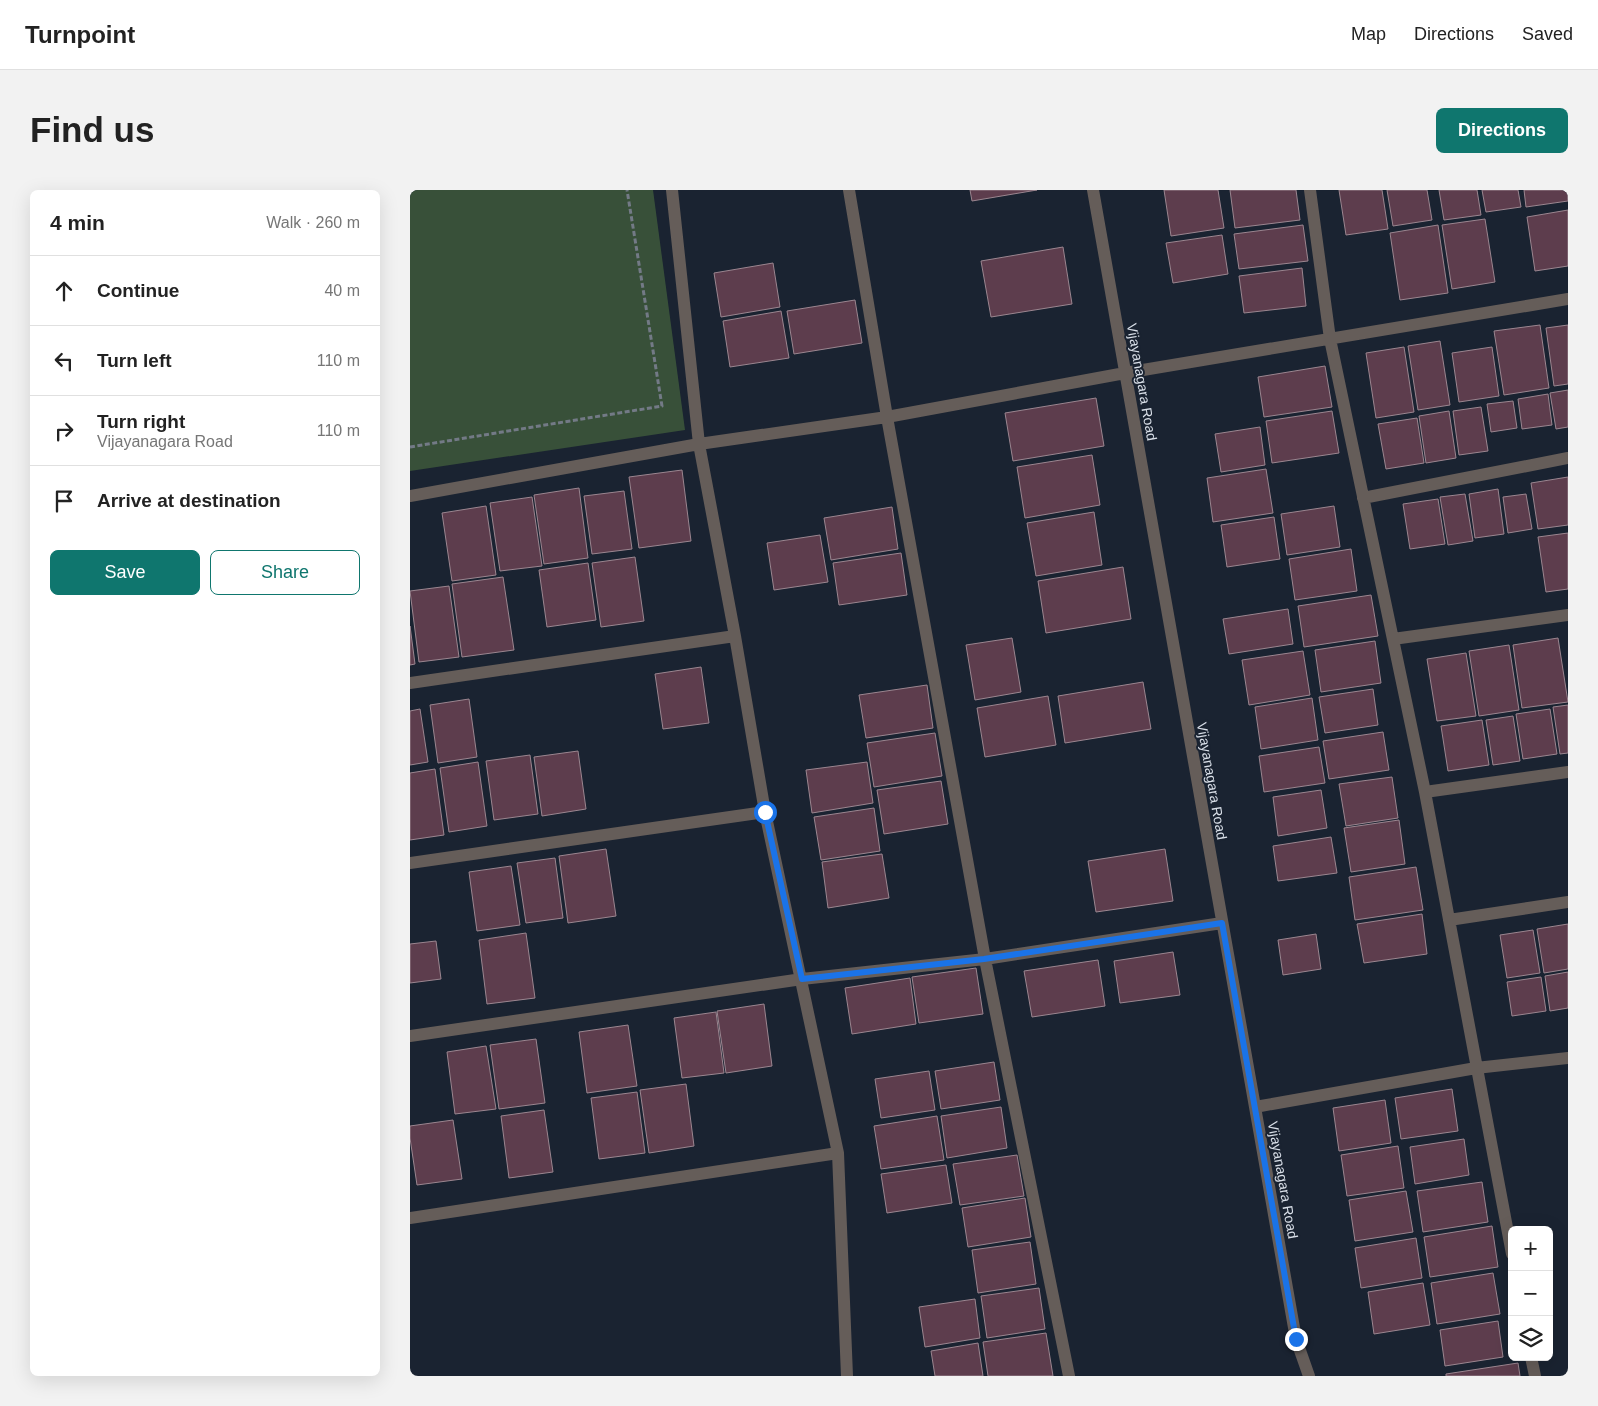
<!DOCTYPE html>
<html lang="en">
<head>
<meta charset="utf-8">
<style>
	body { margin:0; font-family:Arial,sans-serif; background:#f2f2f2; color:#222 }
	.controls { position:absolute; right:15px; bottom:15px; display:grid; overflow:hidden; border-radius:8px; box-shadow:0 5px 20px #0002 }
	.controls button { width:45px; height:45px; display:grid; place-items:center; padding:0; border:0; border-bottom:1px solid #e0e0e0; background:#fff; color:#222; font:25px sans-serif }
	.stop { position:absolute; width:15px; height:15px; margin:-11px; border:4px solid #1a73e8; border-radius:50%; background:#fff }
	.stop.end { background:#1a73e8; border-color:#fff; box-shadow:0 1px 5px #0008 }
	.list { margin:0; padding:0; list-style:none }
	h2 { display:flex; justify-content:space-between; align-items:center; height:65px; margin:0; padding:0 20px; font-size:21px }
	h2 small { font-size:16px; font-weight:400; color:#767676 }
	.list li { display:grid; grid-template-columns:32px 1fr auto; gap:15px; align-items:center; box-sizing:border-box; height:70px; padding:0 20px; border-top:1px solid #e0e0e0 }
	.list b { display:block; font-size:19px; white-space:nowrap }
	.list p { margin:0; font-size:16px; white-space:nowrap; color:#767676 }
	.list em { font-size:16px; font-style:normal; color:#767676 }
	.actions { display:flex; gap:10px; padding:15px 20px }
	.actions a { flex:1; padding:11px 0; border:1px solid #0f766e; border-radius:8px; text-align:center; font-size:18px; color:#0f766e }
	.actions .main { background:#0f766e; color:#fff }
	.icon { flex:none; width:28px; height:28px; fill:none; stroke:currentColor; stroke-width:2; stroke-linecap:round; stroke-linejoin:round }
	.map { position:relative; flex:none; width:1158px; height:1186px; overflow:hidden; border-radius:8px }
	header { display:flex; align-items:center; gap:30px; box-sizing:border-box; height:70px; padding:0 25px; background:#fff; border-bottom:1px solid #e0e0e0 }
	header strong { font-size:24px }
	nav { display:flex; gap:28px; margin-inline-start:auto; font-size:18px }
	.intro { display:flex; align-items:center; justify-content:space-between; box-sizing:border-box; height:120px; padding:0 30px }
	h1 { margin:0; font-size:35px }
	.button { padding:12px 22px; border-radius:8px; background:#0f766e; color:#fff; font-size:18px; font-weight:700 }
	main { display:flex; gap:30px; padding:0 30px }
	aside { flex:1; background:#fff; border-radius:8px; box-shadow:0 5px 20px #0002 }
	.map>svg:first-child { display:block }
</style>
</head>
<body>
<header>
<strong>Turnpoint</strong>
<nav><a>Map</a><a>Directions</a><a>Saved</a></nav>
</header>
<div class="intro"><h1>Find us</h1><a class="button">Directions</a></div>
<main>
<aside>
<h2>4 min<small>Walk · 260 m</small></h2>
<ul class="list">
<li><svg class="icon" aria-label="ahead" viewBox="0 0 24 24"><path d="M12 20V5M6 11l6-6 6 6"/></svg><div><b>Continue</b></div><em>40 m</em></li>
<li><svg class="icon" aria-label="left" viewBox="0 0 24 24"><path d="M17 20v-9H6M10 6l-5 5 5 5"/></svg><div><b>Turn left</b></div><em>110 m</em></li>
<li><svg class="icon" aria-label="right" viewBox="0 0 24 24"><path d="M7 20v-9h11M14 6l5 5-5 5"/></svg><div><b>Turn right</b><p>Vijayanagara Road</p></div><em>110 m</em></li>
<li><svg class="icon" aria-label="arrive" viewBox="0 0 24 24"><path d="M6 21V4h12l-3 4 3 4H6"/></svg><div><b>Arrive at destination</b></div></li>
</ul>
<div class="actions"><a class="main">Save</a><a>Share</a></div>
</aside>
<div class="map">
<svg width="1158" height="1186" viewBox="0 0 1158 1186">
	<rect width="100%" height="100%" fill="#1a2331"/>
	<!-- green -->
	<path fill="#385039" d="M0,0H243L275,240L0,281Z"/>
	<!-- building -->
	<path fill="#5d3d4d" stroke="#9b8690" d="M560,0H627L562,11Z
		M754,0H808L814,38L761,46Z
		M820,0H886L890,30L825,38Z
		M929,0H972L978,39L936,45Z
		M977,0H1017L1022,30L983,36Z
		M1029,0H1067L1071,25L1034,30Z
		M1072,0H1108L1111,17L1076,22Z
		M1114,0H1157L1158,11L1116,17Z
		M1158,20V76L1125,81L1117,27Z
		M1075,29L1085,92L1042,99L1032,35Z
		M893,35L898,71L829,79L824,44Z
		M1028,35L1038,103L990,110L980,43Z
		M812,45L818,84L763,93L756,53Z
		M653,57L662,114L581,127L571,71Z
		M363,73L370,117L311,127L304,83Z
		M892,78L896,116L834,123L829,86Z
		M445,110L452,153L384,164L377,121Z
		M371,121L379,168L320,177L313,131Z
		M1130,135L1139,198L1094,205L1084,141Z
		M1158,135V194L1144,196L1136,138Z
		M1030,151L1040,215L1008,220L998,156Z
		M994,157L1004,222L966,228L956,163Z
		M1082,157L1089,206L1049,212L1042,163Z
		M915,176L922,217L854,227L848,187Z
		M1158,200V237L1146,239L1140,203Z
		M1138,204L1142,235L1112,239L1108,209Z
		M686,208L694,256L603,271L595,223Z
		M1103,211L1107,238L1081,242L1077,214Z
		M1071,217L1078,261L1049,265L1043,221Z
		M922,221L929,263L862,273L856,231Z
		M1039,221L1046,268L1016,273L1009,226Z
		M1007,228L1014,273L976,279L968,234Z
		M850,237L855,275L811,282L805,244Z
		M682,265L690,315L615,328L607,277Z
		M856,279L863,323L803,332L797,288Z
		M272,280L281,351L229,358L219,287Z
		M1158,287V335L1128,339L1121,293Z
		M169,298L178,368L134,374L124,305Z
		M1088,299L1094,344L1065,348L1059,304Z
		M214,301L222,359L182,364L174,306Z
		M1055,304L1063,351L1038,355L1030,307Z
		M1116,304L1122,339L1098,343L1093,307Z
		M122,307L132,376L90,381L80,313Z
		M1028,309L1035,354L1000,359L993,314Z
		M76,316L86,385L42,391L32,323Z
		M924,316L930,357L877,365L871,324Z
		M482,317L488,359L421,370L414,328Z
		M684,322L692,375L626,386L617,333Z
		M864,327L870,369L817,377L811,335Z
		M1158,343V399L1136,402L1128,347Z
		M410,345L418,392L364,400L357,353Z
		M941,359L947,401L885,410L879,369Z
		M491,363L497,405L429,415L423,373Z
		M225,367L234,431L191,437L182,373Z
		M178,373L186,430L137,437L129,380Z
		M713,377L721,429L636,443L628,391Z
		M93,387L104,460L52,467L42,394Z
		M39,396L49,467L9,472L0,401Z
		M961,405L968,446L894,457L888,416Z
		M878,419L883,454L819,464L813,429Z
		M0,436L5,474L0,475Z
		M602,448L611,502L565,510L556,455Z
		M1148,448L1158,512L1112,518L1103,455Z
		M965,451L971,493L911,502L905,460Z
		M1099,455L1109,520L1069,526L1059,461Z
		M893,461L900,505L839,515L832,470Z
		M1056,463L1066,526L1027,531L1017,469Z
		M291,477L299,533L253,539L245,484Z
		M733,492L741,539L655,553L648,506Z
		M517,495L523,538L456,548L449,505Z
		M963,499L968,535L915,543L909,507Z
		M638,506L646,555L575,567L567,518Z
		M902,508L908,550L851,559L845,517Z
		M59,509L67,567L28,573L20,515Z
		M1158,515V563L1150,564L1143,517Z
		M10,519L18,572L0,575V521Z
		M1140,519L1147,564L1113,569L1106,524Z
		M1103,526L1110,571L1083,575L1076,530Z
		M1072,530L1079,575L1038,581L1031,536Z
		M973,542L979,580L919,589L913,551Z
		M525,543L532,586L464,597L457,553Z
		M909,557L915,593L854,602L849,566Z
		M168,561L176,619L132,626L124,567Z
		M120,565L128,624L84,630L76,571Z
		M68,572L77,636L39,642L30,578Z
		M457,572L463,613L402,623L396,580Z
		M25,579L34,645L0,650V583Z
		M982,587L988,628L936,636L929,594Z
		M531,591L538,634L474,644L467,600Z
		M911,600L917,638L868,646L863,607Z
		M464,618L470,661L411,670L404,627Z
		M989,630L995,674L941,682L934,638Z
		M921,647L927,683L868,691L863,656Z
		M196,659L206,726L158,733L149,666Z
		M755,659L763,711L686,722L678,671Z
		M472,664L479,708L418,718L412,672Z
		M145,668L153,728L116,733L107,673Z
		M101,676L110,735L67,741L59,682Z
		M1006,677L1013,720L945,730L939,687Z
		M1012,724L1017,764L954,773L947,734Z
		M1158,734V779L1134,783L1127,739Z
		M1123,740L1130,783L1097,788L1090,745Z
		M116,743L125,808L77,814L69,750Z
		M906,744L911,779L873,785L868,750Z
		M26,751L31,789L0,793V754Z
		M763,762L770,805L710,813L704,771Z
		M688,770L695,816L622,827L614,781Z
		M566,778L573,824L509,833L502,787Z
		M1158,782V818L1140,821L1135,786Z
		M1131,787L1136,821L1102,826L1097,792Z
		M500,788L506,834L442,844L435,798Z
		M354,814L362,876L316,883L307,821Z
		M306,822L314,883L272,888L264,828Z
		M218,835L227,896L177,903L169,842Z
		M126,849L135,913L89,919L80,855Z
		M76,856L86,919L45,924L37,862Z
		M584,872L590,910L531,919L525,881Z
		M519,881L525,920L471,928L465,889Z
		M276,894L284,956L239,963L230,900Z
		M1042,899L1048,941L991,949L985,908Z
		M227,902L235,963L189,969L181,908Z
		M975,910L981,953L929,961L923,918Z
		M591,917L597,958L537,968L531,926Z
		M134,920L143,982L99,988L91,926Z
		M527,926L534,970L471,979L464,936Z
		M43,930L52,989L7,995L0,948V936Z
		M1054,949L1059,985L1005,994L1000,957Z
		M988,956L994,998L937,1006L931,965Z
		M607,965L614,1006L550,1015L543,974Z
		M536,975L542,1013L477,1023L471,984Z
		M1072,992L1078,1032L1013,1042L1007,1001Z
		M996,1001L1003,1042L945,1051L939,1010Z
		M615,1008L621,1047L558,1057L552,1018Z
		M1082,1036L1088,1077L1020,1087L1014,1047Z
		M1006,1048L1012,1088L951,1098L945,1058Z
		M620,1052L626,1094L568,1103L562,1060Z
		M1083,1083L1090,1124L1027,1134L1021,1093Z
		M1013,1093L1020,1135L964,1144L958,1102Z
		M629,1098L635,1139L577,1148L571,1106Z
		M565,1109L570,1148L515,1157L509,1117Z
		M1088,1131L1093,1167L1035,1176L1030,1140Z
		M636,1143L643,1186H578L573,1152Z
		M568,1153L573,1186H525L521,1161Z
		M1108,1173L1110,1186H1036V1184Z"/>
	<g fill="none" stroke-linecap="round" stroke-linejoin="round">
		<!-- path -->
		<path stroke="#737a86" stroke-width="3" stroke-dasharray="5 2.5" stroke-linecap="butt" d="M0,257L252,216L217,0"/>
		<!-- minor -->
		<path stroke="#655d59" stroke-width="12" d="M262,0L289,254L325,446L355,622L428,963L437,1186
			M439,0L477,227L575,769L659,1186
			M683,0L886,1149L899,1186
			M900,0L920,149L1015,602L1102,1064
			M0,306L289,254L477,227L715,183L1158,109
			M953,308L1158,268
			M983,449L1158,425
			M0,493L325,446
			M1015,602L1158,582
			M0,673L355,622
			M1039,730L1158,712
			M0,846L392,789L575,769L812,733
			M845,917L1066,878L1158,868
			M0,1028L428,963
			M1121,1167L1125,1186"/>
	</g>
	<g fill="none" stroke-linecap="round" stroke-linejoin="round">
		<!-- route -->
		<path stroke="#1a73e8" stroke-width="6" d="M355,622L392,789L574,769L812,733L886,1149"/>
	</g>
	<g text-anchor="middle" stroke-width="4" stroke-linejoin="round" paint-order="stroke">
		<!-- street labels -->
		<g font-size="14" fill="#dae0e9" stroke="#1a2331">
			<text transform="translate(732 192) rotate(80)" y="5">Vijayanagara Road</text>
			<text transform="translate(802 591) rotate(80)" y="5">Vijayanagara Road</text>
			<text transform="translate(873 990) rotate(80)" y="5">Vijayanagara Road</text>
		</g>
	</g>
</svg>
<div class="controls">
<button>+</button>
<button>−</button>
<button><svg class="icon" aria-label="layers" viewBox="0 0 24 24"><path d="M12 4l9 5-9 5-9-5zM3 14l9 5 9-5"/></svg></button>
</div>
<div class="stop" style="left:355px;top:622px"></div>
<div class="stop end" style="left:886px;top:1149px"></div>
</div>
</main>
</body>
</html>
